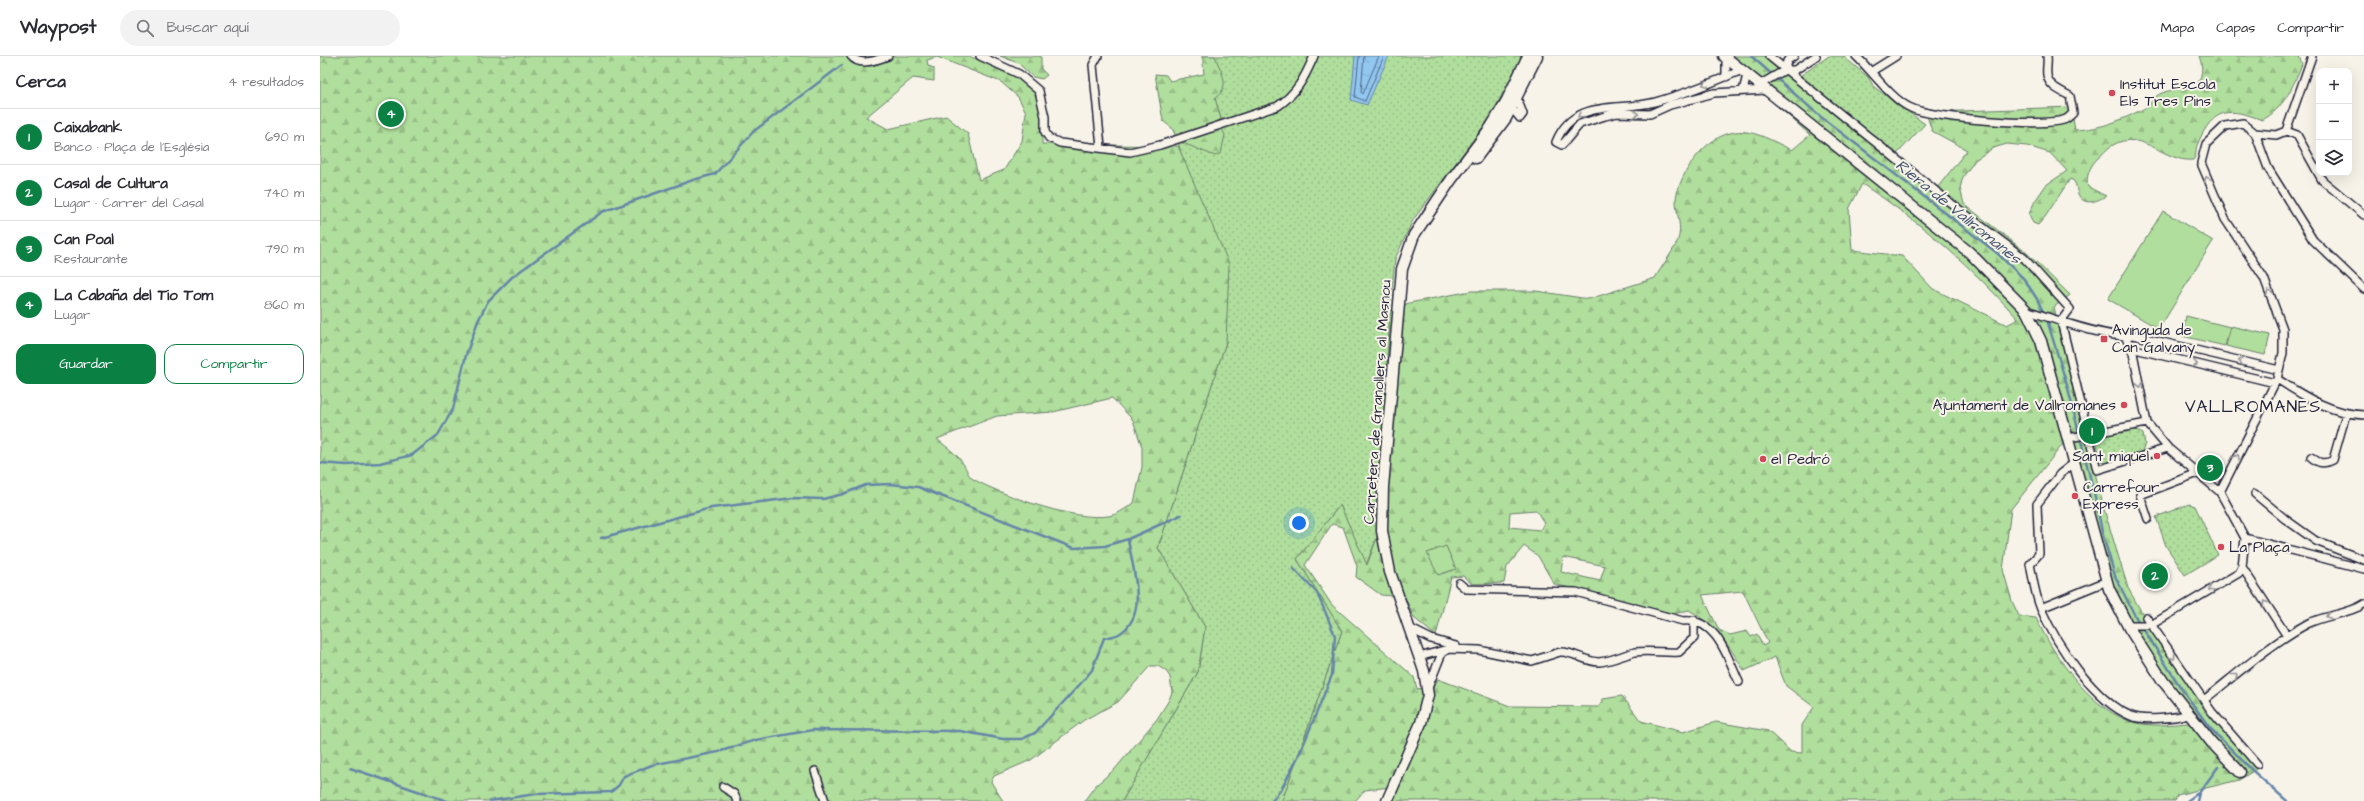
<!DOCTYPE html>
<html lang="es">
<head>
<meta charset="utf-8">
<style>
	body { margin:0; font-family:"Architects Daughter",sans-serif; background:#f2f2f3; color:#2b2b33 }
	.controls { position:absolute; right:12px; top:12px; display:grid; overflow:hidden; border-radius:8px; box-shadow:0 4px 16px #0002 }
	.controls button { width:36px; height:36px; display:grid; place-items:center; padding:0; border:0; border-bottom:1px solid #e1e1e2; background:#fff; color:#2b2b33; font:20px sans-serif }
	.you { position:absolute; left:979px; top:467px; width:14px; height:14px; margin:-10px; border:3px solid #fff; border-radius:50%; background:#1a73e8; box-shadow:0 0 0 6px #1a73e833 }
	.badge { display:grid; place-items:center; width:26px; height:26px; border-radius:50%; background:#0b8043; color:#fff; font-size:13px; font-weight:700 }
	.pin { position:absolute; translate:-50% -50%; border:2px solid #fff; box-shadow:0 1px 4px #0006 }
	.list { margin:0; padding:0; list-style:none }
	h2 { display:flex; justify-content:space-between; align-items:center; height:52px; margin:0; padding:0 16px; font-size:17px }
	h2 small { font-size:13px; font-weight:400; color:#7c7c81 }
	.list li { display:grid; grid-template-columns:26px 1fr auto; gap:12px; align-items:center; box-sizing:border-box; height:56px; padding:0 16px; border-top:1px solid #e1e1e2 }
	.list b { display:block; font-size:15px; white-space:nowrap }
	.list p { margin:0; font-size:13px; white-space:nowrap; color:#7c7c81 }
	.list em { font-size:13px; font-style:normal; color:#7c7c81 }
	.actions { display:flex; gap:8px; padding:12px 16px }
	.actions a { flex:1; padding:9px 0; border:1px solid #0b8043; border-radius:12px; text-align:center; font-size:14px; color:#0b8043 }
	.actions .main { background:#0b8043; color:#fff }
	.icon { flex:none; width:22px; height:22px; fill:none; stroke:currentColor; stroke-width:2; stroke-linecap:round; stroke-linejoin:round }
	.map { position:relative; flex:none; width:2044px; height:745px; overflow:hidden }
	header { display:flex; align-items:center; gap:24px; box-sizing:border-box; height:56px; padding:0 20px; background:#fff; border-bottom:1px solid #e1e1e2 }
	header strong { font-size:19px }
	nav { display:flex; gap:22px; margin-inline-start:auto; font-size:14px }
	.search { width:280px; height:36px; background:#f2f2f3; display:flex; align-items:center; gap:10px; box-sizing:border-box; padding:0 14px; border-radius:22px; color:#7c7c81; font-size:15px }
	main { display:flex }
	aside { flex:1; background:#fff }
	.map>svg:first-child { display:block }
</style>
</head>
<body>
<header>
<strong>Waypost</strong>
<div class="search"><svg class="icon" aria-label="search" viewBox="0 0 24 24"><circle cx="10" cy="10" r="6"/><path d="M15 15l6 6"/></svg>Buscar aquí</div>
<nav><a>Mapa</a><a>Capas</a><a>Compartir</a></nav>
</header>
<main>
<aside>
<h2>Cerca<small>4 resultados</small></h2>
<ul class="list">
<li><span class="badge">1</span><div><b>Caixabank</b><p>Banco · Plaça de l'Església</p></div><em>690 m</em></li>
<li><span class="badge">2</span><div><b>Casal de Cultura</b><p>Lugar · Carrer del Casal</p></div><em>740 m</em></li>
<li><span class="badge">3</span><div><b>Can Poal</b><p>Restaurante</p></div><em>790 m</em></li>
<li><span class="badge">4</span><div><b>La Cabaña del Tio Tom</b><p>Lugar</p></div><em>860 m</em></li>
</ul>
<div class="actions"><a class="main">Guardar</a><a>Compartir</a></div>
</aside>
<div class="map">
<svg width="2044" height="745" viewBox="0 0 2044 745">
	<defs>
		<pattern id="green-dots" width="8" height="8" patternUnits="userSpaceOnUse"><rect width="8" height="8" fill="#b0de9c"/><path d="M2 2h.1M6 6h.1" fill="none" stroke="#97be87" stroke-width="1.8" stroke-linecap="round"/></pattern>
		<pattern id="forest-firs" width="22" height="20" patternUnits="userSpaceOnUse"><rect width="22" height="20" fill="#b0de9c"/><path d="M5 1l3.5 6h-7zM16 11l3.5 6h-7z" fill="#97be87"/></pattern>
		<pattern id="water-ripples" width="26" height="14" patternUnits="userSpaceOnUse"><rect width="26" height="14" fill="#92c7f0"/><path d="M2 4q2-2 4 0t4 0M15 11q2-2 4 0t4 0" fill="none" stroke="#7eabcf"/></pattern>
	</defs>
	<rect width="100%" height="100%" fill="#f7f3e8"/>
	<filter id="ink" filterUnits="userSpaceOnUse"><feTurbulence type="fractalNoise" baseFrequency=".025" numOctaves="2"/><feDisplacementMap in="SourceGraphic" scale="8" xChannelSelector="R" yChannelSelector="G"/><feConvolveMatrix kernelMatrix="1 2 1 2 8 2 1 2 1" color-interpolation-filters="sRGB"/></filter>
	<g filter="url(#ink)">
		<!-- green -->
		<path fill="url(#green-dots)" stroke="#69806c" d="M882,0H1202L1171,60L1093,164L1075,203L1070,254L1059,476L1046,509L1020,449L977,503L1022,575L962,745H802L878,616L885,571L838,492L906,286L858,85L901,63Z
			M1509,0H1523L1548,21L1554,31L1605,68L1577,98L1480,20Z
			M1813,373L1823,378L1825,388L1821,397L1786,408L1781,405L1776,385L1779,380Z
			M1869,448L1875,450L1898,499L1865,519L1846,490L1836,461Z"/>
		<!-- forest -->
		<path fill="url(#forest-firs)" stroke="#69806c" fill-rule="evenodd" d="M0,0H649C667,8 705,19 715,37C724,51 722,73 722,88L858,90L909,208L906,286L838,492L885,571L878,616L802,745H764L775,730L795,713L837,663L849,644L852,636L850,621L846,615L838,610H830L798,646L764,664L711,704L674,720L671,726L683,745H0ZM617,1L681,26L698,41L706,56L702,85L684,114L659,124L648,78L626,60L568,73L546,61L593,22L614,25V12L608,10L607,4ZM792,342L813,364L822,391V411L814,447C808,451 802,455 796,458C766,470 681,439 653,423C648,420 646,411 642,406C636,397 625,390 617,383L677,360L733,356Z
			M680,0H721V13L727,19L722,23L713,21L698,7Z
			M882,0H895C901,17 912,30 895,42L901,63L898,65L905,79L901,97L895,100L858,85L852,72L843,65L835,18L846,19L850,25L884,18Z
			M1402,0H1444L1614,136L1647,94L1612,75L1605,54L1614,56L1751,51L1755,74C1783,73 1804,63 1829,50C1836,32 1858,34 1875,32C1882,21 1884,13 1879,0H1979L1982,8C1974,29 1963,54 1942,64C1909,51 1893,52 1878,87C1875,93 1877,99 1873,104C1845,107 1822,72 1793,89C1787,92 1782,99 1777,103C1770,110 1765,122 1768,131L1786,140C1777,145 1764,151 1758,138C1756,133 1757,130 1754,125L1750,123L1725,161L1718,169L1713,167L1709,158L1715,145L1726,129L1747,115L1730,97L1707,90L1687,88L1673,92L1655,104L1643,121L1640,132L1644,148L1707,197L1750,239L1734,251L1784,453L1808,532L1839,587L1901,671L1938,712L1919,724L1857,739L1855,745H1072L1079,730L1045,734L1035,745H962L1022,575L977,503L1020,449L1047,509L1059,476L1070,254L1089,247L1151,235H1216L1269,243L1335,222C1341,211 1357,191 1359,180C1362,166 1353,150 1357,137C1364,111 1387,80 1415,76C1434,73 1456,87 1472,94L1490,79ZM1542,128C1601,166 1652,211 1698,263L1687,269L1613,233L1582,200L1532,194L1529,153ZM1743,388L1749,398L1807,577L1869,667C1852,668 1833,671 1817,667C1773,658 1734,600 1716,562L1699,560L1692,545L1683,514L1691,453ZM1216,454L1224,467L1220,474L1189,471L1190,456ZM1012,468L1023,471L1037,510L1036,521L1061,539L1085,541L1094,562L1116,580L1131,521L1143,520L1152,528L1184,527L1187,511L1204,490L1218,500L1234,528L1354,558L1369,554C1395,569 1410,590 1424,615L1455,601L1466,630L1494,651L1482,669V697L1471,696L1448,675L1396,666L1363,676L1321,665L1302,640L1283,643L1279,651L1190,650L1118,623L1114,630L1097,633L1094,621L1012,549L985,509ZM1243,501L1285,510L1280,525L1241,516ZM1423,535L1448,587L1443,590L1437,578L1431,581L1427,575L1410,579L1399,574L1382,539Z"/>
		<!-- pitch -->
		<path fill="#b0de9c" stroke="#69806c" d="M1843,155L1893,185L1839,273L1788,243Z
			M1866,260L1910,271L1905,290L1862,280Z
			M1911,270L1950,279L1945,299L1906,290Z
			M1126,490L1136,513L1118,519L1107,497Z"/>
		<!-- water -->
		<path fill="url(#water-ripples)" stroke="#6585a8" d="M1035,0H1069L1047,49L1031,44Z"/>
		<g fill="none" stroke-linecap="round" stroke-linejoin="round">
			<!-- shore -->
			<path stroke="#4f6483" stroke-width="1" d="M1039,0L1035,41L1045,45L1064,0
				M1044,0L1041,36L1043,38L1059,0"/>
			<!-- stream -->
			<path stroke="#6585a8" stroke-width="2.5" d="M1431,0L1501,61L1677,197L1704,223L1717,243L1727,264L1747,329L1776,445L1782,476L1795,520L1815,560L1861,632L1890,672L1933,715L1967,745
				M0,407L27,409L60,407L92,399L118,379L133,353L146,299L158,265L168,245L192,221L282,156L373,124L395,118L434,75L522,9
				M281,482L391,452L473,442L503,443L523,438L546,429L571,428L598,431L754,492L785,490L808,483L861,459
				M30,712L127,745
				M170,745L216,738L291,736L299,729L304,720L332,709L398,696L436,684L493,674L640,675L683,683H702L715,677L762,626L772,614L784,582C788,581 795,580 799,578C830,560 812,511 808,483
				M952,745L962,732L980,697L1012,619L1015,580L1007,560L997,537L973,512
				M1867,745L1878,737
				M1877,745L1879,737L1898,711"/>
			<defs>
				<path id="street" d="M531,0C540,11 556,4 568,0
					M660,0L699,18L719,35L725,61V76L729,82L740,87L810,96L840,89L958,50C977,37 985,21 994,0
					M778,0L773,9L781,91
					M1449,0L1628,145L1704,202L1750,253L1741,265L1777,414L1848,392L1827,367L1813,297L1806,282
					M1536,0C1552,15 1572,44 1591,52C1611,62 1727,72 1746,63C1748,62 1751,59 1753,57L1750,40C1741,35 1729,31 1727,19C1726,13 1728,6 1727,0
					M1422,14C1394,26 1364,38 1335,46C1299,56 1254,41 1236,86L1242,89L1260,68L1285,60L1297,57L1330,58L1350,49L1394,37L1445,34
					M1465,14L1467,5L1474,0
					M1552,15L1576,0
					M1406,21V2
					M1439,29L1465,14H1475L1496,0
					M1423,35L1427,19
					M1197,42L1203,58L1200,62
					M1189,49L1200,62
					M1966,75L1992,0
					M1935,77L1956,79L1966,75L1977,79L2002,124L2044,159
					M1706,254C1728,261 1794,285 1813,279L1959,314
					M1811,292L1955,327
					M1957,323C1984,340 2011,358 2044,359
					M1749,382L1827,367
					M1848,392L1900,436L1925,482L2044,513
					M1991,401C1998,407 2004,409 2013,404L2026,358
					M1754,407L1740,418L1717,448L1719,498L1710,508C1713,523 1715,539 1721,553C1737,589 1774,645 1811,660C1823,665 1856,662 1868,658
					M1900,436L1957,323L1963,297V273L1944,222L1905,163L1881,107L1886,88L1905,70L1923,67L1935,77L1948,112L1993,184L2044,233
					M1935,438L1965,463L1996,485L2044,504
					M1828,463L1820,439L1878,417
					M1922,511L1967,580
					M1922,511L1925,482
					M1139,527L1146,533L1256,536L1363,565C1397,562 1407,601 1419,626
					M1721,552L1787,525
					M1826,561L1892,656L1937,708
					M1808,569H1831
					M1831,569L1919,517L1922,511
					M1089,572L1111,583L1136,590
					M1099,601L1124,594
					M1108,632L1122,597L1128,593L1159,594L1212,605L1240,596C1253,595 1265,606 1279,606C1292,605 1303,599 1315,596C1329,594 1345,597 1359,596L1374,582V564
					M1884,644C1917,618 1950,588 1987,568C2004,559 2030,558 2044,548
					M495,715L505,745
					M403,731L414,738L417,745"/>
				<path id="secondary" d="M1404,0L1649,196L1706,254L1721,285L1789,533L1809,572L1843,625L1892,687L1920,716
					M1156,102L1186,62L1217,0
					M1067,745L1101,667L1108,639L1104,615L1070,516L1062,475L1063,431L1082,213L1094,179L1131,124L1171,71L1187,44L1208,0"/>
			</defs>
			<!-- street casing -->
			<use href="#street" stroke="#22223b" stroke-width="10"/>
			<!-- secondary casing -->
			<use href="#secondary" stroke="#22223b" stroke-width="13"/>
			<!-- street -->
			<use href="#street" stroke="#f7f3e8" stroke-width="7"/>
			<!-- secondary -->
			<use href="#secondary" stroke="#f7f3e8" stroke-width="10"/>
		</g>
		<!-- one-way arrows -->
		<defs><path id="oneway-chevron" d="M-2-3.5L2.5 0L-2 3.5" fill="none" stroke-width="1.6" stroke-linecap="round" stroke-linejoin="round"/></defs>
		<g stroke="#97959a">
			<use href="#oneway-chevron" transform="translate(1385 28) rotate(160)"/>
			<use href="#oneway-chevron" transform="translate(1316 58) rotate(4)"/>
			<use href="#oneway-chevron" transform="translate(1260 60) rotate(150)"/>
			<use href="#oneway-chevron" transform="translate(1887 123) rotate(-114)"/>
			<use href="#oneway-chevron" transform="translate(1949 236) rotate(-110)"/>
			<use href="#oneway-chevron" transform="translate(1921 305) rotate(-167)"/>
			<use href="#oneway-chevron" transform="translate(1875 308) rotate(13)"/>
			<use href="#oneway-chevron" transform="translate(1820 329) rotate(79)"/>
			<use href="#oneway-chevron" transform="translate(1917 401) rotate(-63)"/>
			<use href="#oneway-chevron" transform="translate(1891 533) rotate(149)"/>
			<use href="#oneway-chevron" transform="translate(1945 547) rotate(-123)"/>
			<use href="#oneway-chevron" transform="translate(2008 560) rotate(160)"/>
			<use href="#oneway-chevron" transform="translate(1853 601) rotate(55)"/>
			<use href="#oneway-chevron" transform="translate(1915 620) rotate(-38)"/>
		</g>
	</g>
	<!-- markers -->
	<g fill="#d1495b" stroke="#f7f3e8" stroke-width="1.5">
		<circle cx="1792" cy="37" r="4"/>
		<rect x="1780" y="279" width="8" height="8" rx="2"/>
		<circle cx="1804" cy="349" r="4"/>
		<circle cx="1837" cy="400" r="4"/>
		<circle cx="1443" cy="403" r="4"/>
		<circle cx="1755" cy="440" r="4"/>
		<circle cx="1901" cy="491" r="4"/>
	</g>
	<g text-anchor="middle" stroke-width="4" stroke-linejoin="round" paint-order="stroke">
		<!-- poi labels -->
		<g font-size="15" fill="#22223b" stroke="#f7f3e8" text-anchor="start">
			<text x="1800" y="33">Institut Escola<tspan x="1800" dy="17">Els Tres Pins</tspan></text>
			<text x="1792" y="279">Avinguda de<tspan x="1792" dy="17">Can Galvany</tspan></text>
			<text x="1796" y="354" text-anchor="end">Ajuntament de Vallromanes</text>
			<text x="1829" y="405" text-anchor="end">Sant miquel</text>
			<text x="1451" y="408">el Pedró</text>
			<text x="1763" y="436">Carrefour<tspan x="1763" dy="17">Express</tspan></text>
			<text x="1909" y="496">La Plaça</text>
		</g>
		<!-- street labels -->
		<g font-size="15" fill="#22223b" stroke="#f7f3e8">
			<text transform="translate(1057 346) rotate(-86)" y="5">Carretera de Granollers al Masnou</text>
		</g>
		<!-- water labels -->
		<g font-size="16" font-style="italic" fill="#445471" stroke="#f7f3e8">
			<text transform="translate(1639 155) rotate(39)" y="6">Riera de Vallromanes</text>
		</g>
		<!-- quarter labels -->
		<g font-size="17" letter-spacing="1" fill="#22223b" stroke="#f7f3e8">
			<text x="1933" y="356">VALLROMANES</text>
		</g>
	</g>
</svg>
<div class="controls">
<button>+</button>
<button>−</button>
<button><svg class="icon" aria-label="layers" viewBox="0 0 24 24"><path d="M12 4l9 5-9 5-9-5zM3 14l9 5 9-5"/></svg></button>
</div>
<div class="you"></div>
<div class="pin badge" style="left:1772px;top:375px">1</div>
<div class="pin badge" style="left:1835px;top:520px">2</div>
<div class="pin badge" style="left:1890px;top:412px">3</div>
<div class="pin badge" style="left:71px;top:58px">4</div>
</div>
</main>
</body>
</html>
